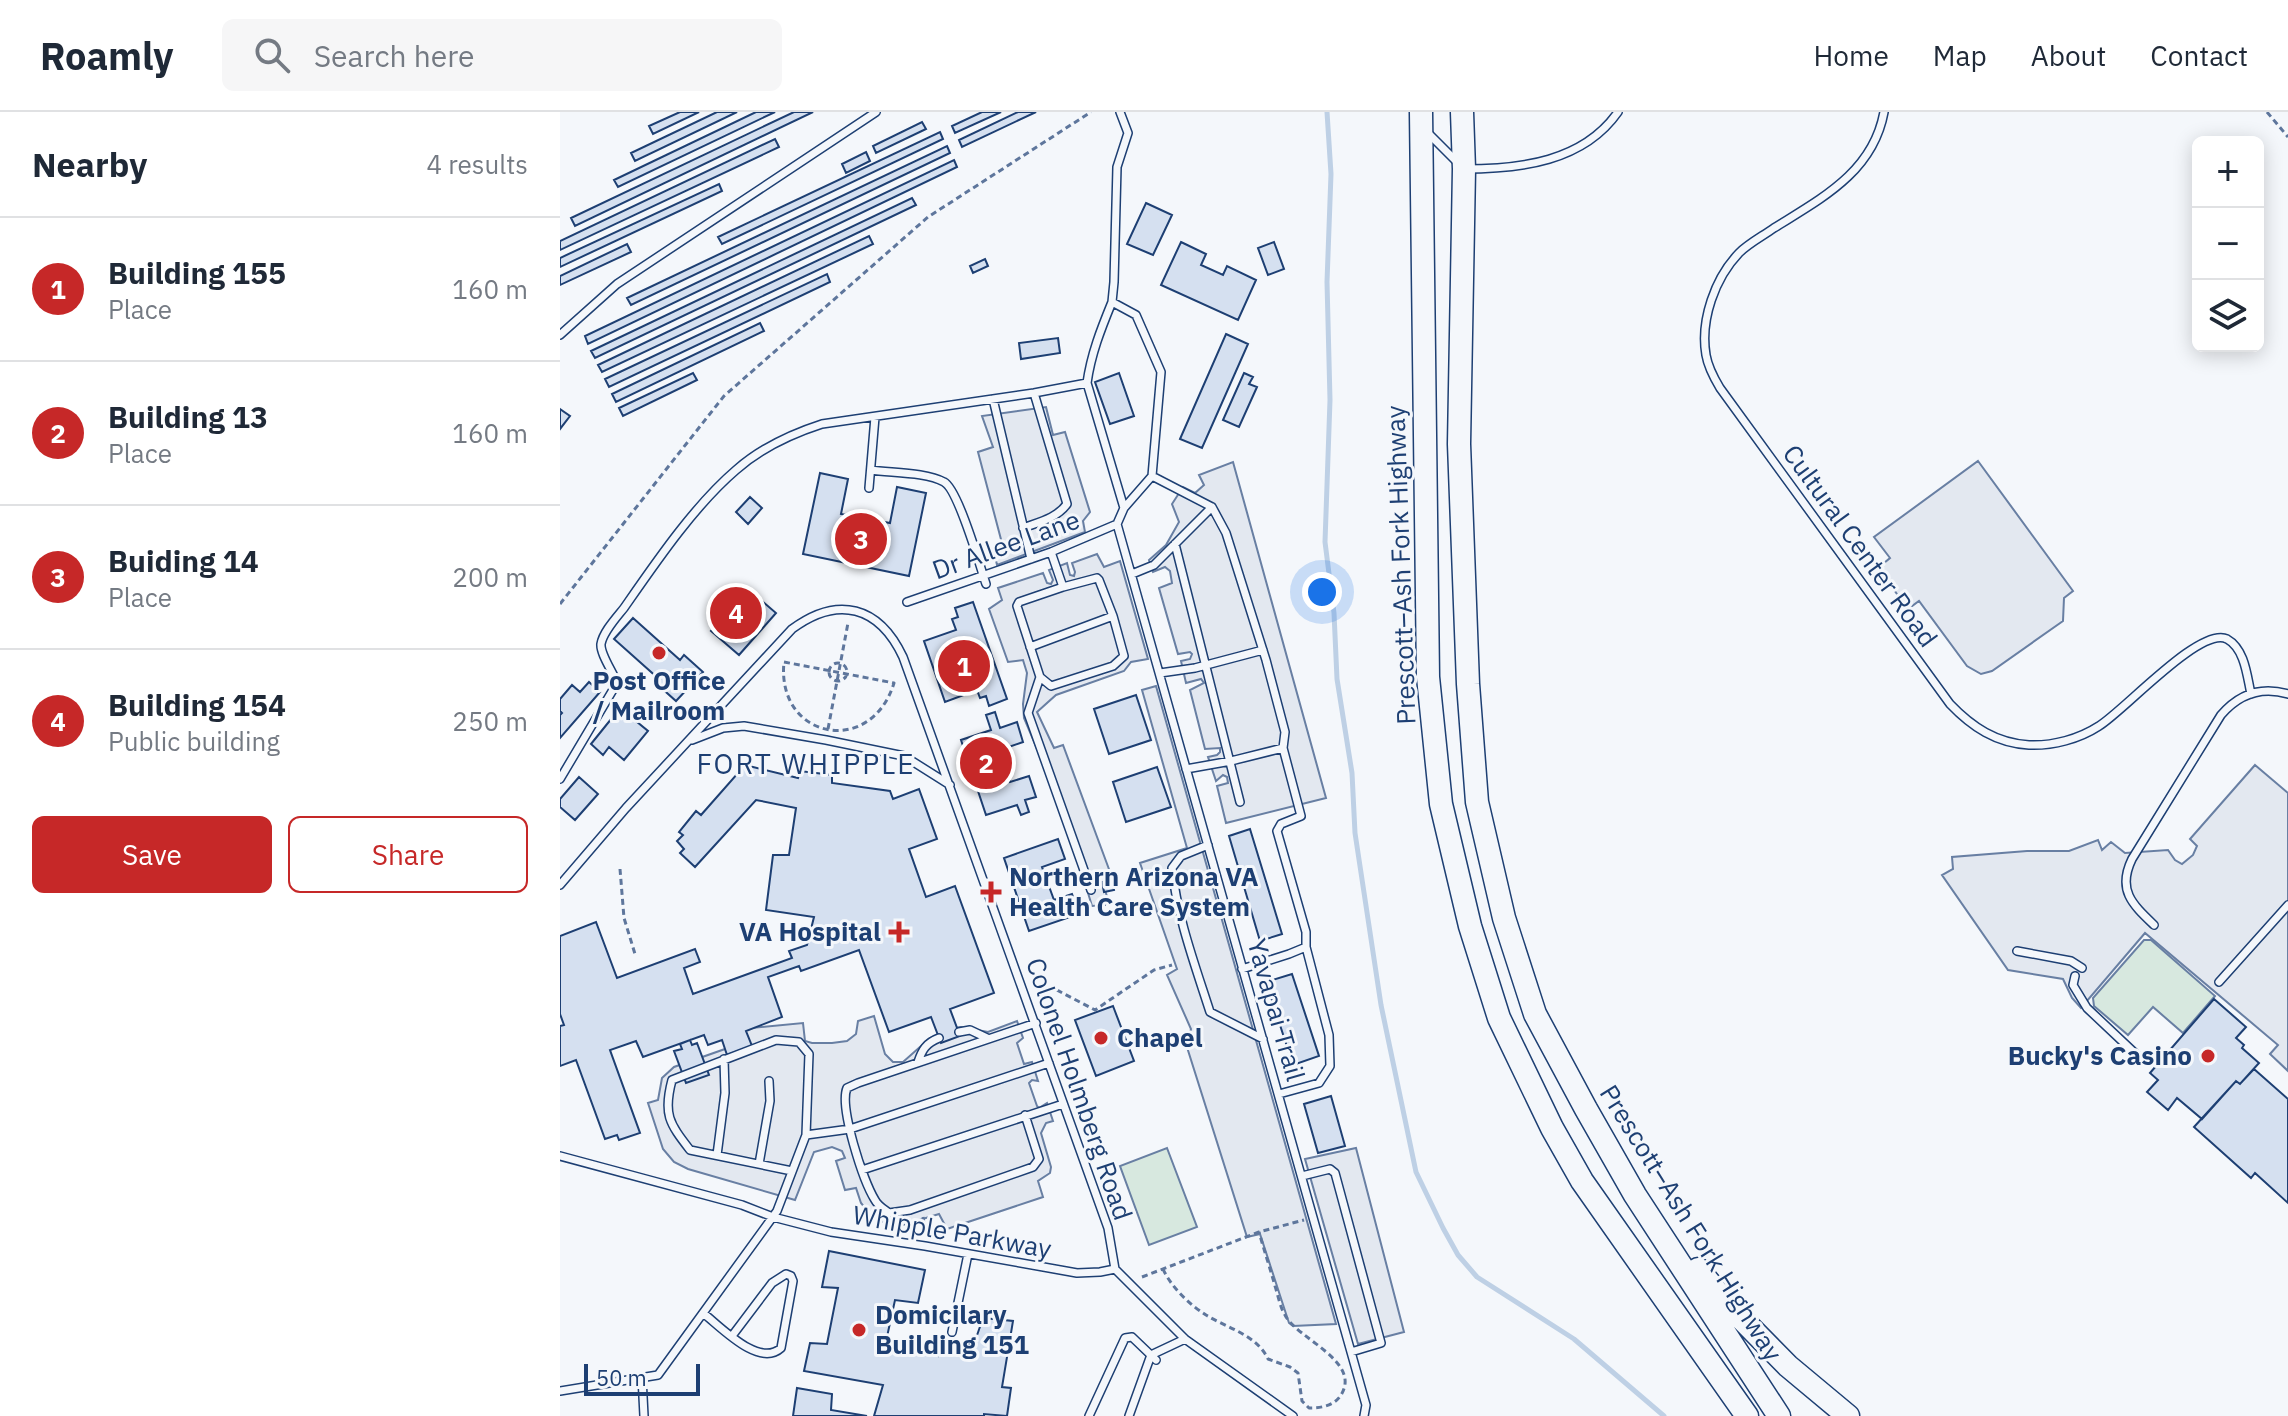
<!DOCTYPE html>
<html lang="en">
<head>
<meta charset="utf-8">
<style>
	body { margin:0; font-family:"IBM Plex Sans",sans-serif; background:#f6f6f7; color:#1f2937 }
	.controls { position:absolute; right:24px; top:24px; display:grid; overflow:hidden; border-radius:12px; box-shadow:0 4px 20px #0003 }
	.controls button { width:72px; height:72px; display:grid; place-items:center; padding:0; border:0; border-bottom:2px solid #e0e1e3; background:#fff; color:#1f2937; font:40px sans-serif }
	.scale { position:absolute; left:24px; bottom:20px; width:116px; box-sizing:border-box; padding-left:8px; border:4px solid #1d3f73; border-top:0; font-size:22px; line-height:28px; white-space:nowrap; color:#1d3f73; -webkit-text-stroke:6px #f4f7fb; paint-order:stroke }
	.you { position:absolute; left:762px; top:480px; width:28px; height:28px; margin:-20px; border:6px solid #fff; border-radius:50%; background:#1a73e8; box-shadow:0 0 0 12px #1a73e833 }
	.badge { display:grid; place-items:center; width:52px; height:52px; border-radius:50%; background:#c62828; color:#fff; font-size:26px; font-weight:700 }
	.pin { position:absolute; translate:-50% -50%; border:4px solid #fff; box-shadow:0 2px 8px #0006 }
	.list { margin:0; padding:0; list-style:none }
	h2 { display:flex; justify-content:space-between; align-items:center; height:104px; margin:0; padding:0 32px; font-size:34px }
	h2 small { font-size:26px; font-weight:400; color:#747a83 }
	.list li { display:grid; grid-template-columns:52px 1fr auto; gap:24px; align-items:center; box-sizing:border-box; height:144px; padding:0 32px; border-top:2px solid #e0e1e3 }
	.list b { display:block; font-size:30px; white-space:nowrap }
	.list p { margin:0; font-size:26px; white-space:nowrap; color:#747a83 }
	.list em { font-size:26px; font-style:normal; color:#747a83 }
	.actions { display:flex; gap:16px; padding:24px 32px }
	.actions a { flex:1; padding:18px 0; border:2px solid #c62828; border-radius:12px; text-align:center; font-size:28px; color:#c62828 }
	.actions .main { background:#c62828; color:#fff }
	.icon { flex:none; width:44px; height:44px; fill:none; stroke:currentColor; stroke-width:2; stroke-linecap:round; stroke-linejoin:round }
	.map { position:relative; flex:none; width:1728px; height:1304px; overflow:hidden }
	header { display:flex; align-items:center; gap:48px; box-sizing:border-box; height:112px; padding:0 40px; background:#fff; border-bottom:2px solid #e0e1e3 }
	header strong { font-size:38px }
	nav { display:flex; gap:44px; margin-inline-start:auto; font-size:28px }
	.search { width:560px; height:72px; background:#f6f6f7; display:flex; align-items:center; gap:20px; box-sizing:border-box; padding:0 28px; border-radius:12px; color:#747a83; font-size:30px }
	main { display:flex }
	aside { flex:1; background:#fff }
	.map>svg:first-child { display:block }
</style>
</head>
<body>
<header>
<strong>Roamly</strong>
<div class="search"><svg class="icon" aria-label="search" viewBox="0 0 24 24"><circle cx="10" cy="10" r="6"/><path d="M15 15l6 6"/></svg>Search here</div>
<nav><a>Home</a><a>Map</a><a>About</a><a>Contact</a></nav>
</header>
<main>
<aside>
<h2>Nearby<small>4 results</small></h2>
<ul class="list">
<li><span class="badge">1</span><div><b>Building 155</b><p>Place</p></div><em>160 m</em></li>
<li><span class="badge">2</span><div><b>Building 13</b><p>Place</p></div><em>160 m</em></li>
<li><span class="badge">3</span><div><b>Buiding 14</b><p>Place</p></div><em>200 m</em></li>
<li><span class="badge">4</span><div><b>Building 154</b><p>Public building</p></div><em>250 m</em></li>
</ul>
<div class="actions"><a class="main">Save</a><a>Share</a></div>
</aside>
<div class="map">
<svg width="1728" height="1304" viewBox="0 0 1728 1304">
	<rect width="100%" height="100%" fill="#f4f7fb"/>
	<!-- green -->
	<path fill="#d7e8df" stroke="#687fa3" stroke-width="2" d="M1584,828H1591L1655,884L1623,921L1593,895L1568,923L1534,894L1533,886Z
		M607,1036L637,1115L589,1133L560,1054Z"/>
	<!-- parking -->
	<path fill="#e3e8f0" stroke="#687fa3" stroke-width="2" d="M486,295L493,323L505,320L530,400L523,409L525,420L437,453L434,440L443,435L418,340L433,335L422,304Z
		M1418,349L1513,479L1504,486L1503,509L1432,559L1421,562L1407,554L1359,489L1348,497L1318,456L1330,446L1314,425Z
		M673,350L766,686L666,711L657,674L668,671L667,665L663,663L656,669L648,645L657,643L660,640V636L645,637L630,578L644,571L641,567L626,571L621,549L630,547L632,542L630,540L618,542L599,476L612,471L610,459L605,455L593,460L589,448L606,433L619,410L612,392L623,375L635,381L644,373L639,363Z
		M537,442L544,455L560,449L588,547L571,550L564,559L496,583L477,600L494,636L503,633L553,768L543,771L548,788L545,793L532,794L502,696L464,606L463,592L467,561L463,548L448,550L429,497L442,488L438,476L483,461L487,471L491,472L493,468L489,458L507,451L510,463L514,464L515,460L512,451Z
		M596,574L776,1212L733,1214L729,1211L700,1122L687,1125L626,932L631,917L607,863L617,857L580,751L627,736L582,578Z
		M1695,653L1728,681V959L1710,942L1718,933L1585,821L1521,896L1512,886L1503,867L1448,858L1382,763L1393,757L1392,745L1467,739H1509L1538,728L1542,738L1551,730L1565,741L1608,738L1615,748L1622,752L1633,743L1637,734L1630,727Z
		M314,904L325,942L333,950H343L370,926L393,916L401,915L428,920L457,909L463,926L457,931L464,952L472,950L478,969L472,968L469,971L477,994L479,996L487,991L493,1009L486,1011L481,1021L491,1055L490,1061L478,1069L483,1085L387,1117L379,1102L343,1113L323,1110L310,1102L301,1091L296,1076L285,1078L276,1049L285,1046L282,1039L272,1035L254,1040L235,1088L128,1057L114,1050L103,1037L88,991L98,988L102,966L114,955L182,931L180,917L243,911L245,929L252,931H272L287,929L296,922L298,909Z
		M796,1036L844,1220L798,1232L745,1047Z"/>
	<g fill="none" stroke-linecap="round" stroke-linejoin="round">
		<!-- stream -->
		<path stroke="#bed0e5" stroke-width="5" d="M767,0L771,62L767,170L770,288L765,430L774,501L777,567L792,661L795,721L821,893L856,1060L883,1116L898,1143L917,1165L1014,1227L1104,1304"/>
	</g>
	<!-- building -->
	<path fill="#d5e0f0" stroke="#1d3f73" stroke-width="2" d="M120,0H139L93,22L89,14Z
		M157,0H177L75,49L71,41Z
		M196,0H215L58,75L54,68Z
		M234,0H253L15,114L11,106Z
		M422,0H441L395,21L392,14Z
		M458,0H476L402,35L399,28Z
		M362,10L366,17L316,41L313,34Z
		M380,20L383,27L162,132L158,125Z
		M215,27L219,35L0,138V129Z
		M387,34L390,41L71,193L67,186Z
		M306,40L310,49L286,61L282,52Z
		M394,48L397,55L28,232L25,224Z
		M159,72L162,79L0,155V146Z
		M352,86L356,93L35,246L31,239Z
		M586,91L612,103L593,143L567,132Z
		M309,124L313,132L42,260L38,253Z
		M621,130L646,142L641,153L663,163L667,154L696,168L678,208L601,173Z
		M714,130L724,157L708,163L698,136Z
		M67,132L71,140L0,173V164Z
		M425,147L428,154L413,161L410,154Z
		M267,162L270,170L49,275L45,267Z
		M200,211L204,219L56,290L52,282Z
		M666,222L688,232L642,336L620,327Z
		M498,226L500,241L461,247L459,231Z
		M133,261L137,268L63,304L59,296Z
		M559,261L574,304L550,312L535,270Z
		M684,261L693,265L689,272L697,275L679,315L663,308Z
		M0,297L10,304L0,317Z
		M260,361L288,367L281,402L330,411L337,375L366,381L349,464L243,442Z
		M190,385L202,396L188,412L176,400Z
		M188,477L216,501L179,543L151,519Z
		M413,490L447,587L429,594L426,584L420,586L417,578L385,590L364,529L396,518L392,507L398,505L395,496Z
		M73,506L120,548L124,543L143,560L116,589L97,572L100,568L54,527Z
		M29,570L40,580L0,626V603L2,601L0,599V587L12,573L20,580Z
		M576,583L591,628L549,642L534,597Z
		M60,596L88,619L64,648L49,635L43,643L31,632Z
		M435,600L440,616L457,610L463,630L440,638L450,670L469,664L476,685L465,688L469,700L461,703L457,693L426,703L401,628L431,618L426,603Z
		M185,653L238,666L240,659L272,663V671L330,679L333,687L359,677L377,727L349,737L366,785L395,774L434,881L390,897L400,924L381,931L371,905L329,920L299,838L241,859L239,854L208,865L222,905L186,919L192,934L167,943L162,928L148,933L144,923L83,945L76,929L50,938L80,1021L59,1028L57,1023L45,1027L16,948L0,954V914L4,913L0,902V824L36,810L57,866L135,837L140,850L124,856L133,882L232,846L229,839L247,833L254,805L206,798L213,743H229L236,696L196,688L135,755L120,741L124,737L117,729L123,723L119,720L136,699L141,703Z
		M597,655L611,695L566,710L553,670Z
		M19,665L38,682L15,708L0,695V687Z
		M690,717L722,822L700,829L669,724Z
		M498,727L505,747L482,755L494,788L512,782L519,802L469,819L444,746Z
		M552,768L554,778L544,780L542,770Z
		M732,862L759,944L733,953L706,870Z
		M1654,887L1686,915L1676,926L1684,933L1682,936L1699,951L1680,972L1676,969L1642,1007L1617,986L1608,998L1587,980L1598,968L1590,961Z
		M553,894L574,949L536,964L515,908Z
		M130,928L132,933L137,931L149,963L126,971L114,939L122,937L120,932Z
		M1694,957L1728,987V1091L1695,1061L1691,1066L1634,1015L1676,969L1680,972Z
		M771,984L785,1034L758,1041L744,992Z
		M269,1139L365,1158L358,1191L335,1188L325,1234L378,1244L382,1228L414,1232L423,1206L453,1209L442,1275L451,1276L447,1304L424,1302V1304H314L323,1273L244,1259L250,1231L267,1232L278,1176L262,1175Z
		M237,1276L272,1282L271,1298L307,1304H233Z"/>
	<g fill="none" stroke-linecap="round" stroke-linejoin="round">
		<defs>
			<path id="service" d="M1324,0C1313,60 1262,86 1214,116C1203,124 1189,131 1179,141C1155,166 1140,208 1146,243C1148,255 1154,266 1160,276L1390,592C1412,615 1436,631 1469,633C1493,634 1519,627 1539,614C1564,599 1640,514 1667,527C1685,537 1687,564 1691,582
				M866,19L904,57C960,57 1023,50 1058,0
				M552,190L554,170L557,55L568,21L560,0
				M0,223L57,172L316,0
				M527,271L564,396
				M433,287L471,447
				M311,358C332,361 366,360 384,370C398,377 420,454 426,472
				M592,364L652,395L666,421L706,548L725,620L723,636L671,649L626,657
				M309,376L315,305
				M557,412L806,1293L804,1304
				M463,416C479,410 497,406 507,392L474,281
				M615,432L680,690
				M491,440L503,475L459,490L457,494L480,565L491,574L553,554L564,544L553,504L539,468L537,466L503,475
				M572,462L594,453L652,395
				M347,490L491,440L557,412
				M470,535L553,504
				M600,561L635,556L703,538
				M480,565L468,601L531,778
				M132,628L163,616L184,614L266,628L344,644L390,673
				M0,667L57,571C53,560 40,542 41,532C43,520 56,506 64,496C96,450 134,394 176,358C201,336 231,322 262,312L474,281L527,271C531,242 541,217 552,190L576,203L601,260L592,364L564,396L557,412
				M648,733L621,744L612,756C617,805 635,853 650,900L703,927
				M0,773L66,696L232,517C278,483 319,494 343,545L548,1116L555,1157
				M1594,813C1572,792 1557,778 1572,747L1661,603C1679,582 1701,574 1728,582
				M1457,839L1511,849L1522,856
				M682,857L729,842L746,835V820L717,719L721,712L741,704L723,636
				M1515,864L1513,873L1527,896L1580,946
				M1659,870L1728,793
				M399,920L410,918L427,926
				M358,950C362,938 366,931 379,926
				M719,982L759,971L770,954L769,923L746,835
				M465,1003L479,1047L473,1055L350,1098L329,1101C324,1097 318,1094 315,1088C303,1069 279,995 287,976L298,971L476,911
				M246,1023L290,1017L489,951
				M157,1043L165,981L164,947
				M0,1044L182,1093L213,1105L271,1120L365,1134L517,1161L540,1160L555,1157
				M199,1052L210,989L209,969
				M302,1058L503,992
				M742,1064L770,1057L775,1061L821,1231L791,1240
				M555,1157L625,1227L733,1304
				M143,1201C161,1215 199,1256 221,1236L233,1169L231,1164L226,1162L212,1171L172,1224
				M392,1220L408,1142
				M82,1265L84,1304
				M0,1279L98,1263L217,1099L246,1023L249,942L239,930L216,928L112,968C103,1002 109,1011 130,1038L232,1059
				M529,1304L565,1226L572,1225L596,1248
				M569,1304L591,1243L625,1227"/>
			<path id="primary" d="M861,0L868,565L881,692L910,814L939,906L992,1016L1022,1069L1187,1304
				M902,0L904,57L899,332L908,572L917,690L944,806L975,902L1026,997L1075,1083L1219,1304
				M1138,1157L1166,1191L1228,1254L1288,1304"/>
		</defs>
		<!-- service casing -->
		<use href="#service" stroke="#1d3f73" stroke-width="10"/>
		<!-- primary casing -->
		<use href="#primary" stroke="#1d3f73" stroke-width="25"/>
		<!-- path -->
		<path stroke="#5e769c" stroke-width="3" stroke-dasharray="6 4" stroke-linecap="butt" d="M1707,0L1728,25
			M0,492L164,284L368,105L531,0
			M224,550L334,571C311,646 216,627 224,550Z
			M269 560a9 9 0 1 1 18 0a9 9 0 1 1-18 0Z
			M268,617L288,511
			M60,757L64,806L75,842
			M478,883L495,877L535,898L594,858L612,853
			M363,1105L366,1124
			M603,1157C611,1175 630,1193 646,1203C667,1216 697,1223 708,1247L730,1255L738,1261L742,1289L749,1296C761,1296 774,1294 781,1283C802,1249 737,1227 725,1203C720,1195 718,1183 715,1174C710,1156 704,1138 699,1120
			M582,1165L699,1120L744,1108"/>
		<!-- service -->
		<use href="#service" stroke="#f4f7fb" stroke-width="7"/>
		<!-- primary -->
		<use href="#primary" stroke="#f4f7fb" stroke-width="22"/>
	</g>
	<!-- markers -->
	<g fill="#c62828" stroke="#f4f7fb" stroke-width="3">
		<circle cx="99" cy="541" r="8"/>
		<path d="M427 768h8v8h8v8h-8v8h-8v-8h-8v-8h8z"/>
		<path d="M335 808h8v8h8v8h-8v8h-8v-8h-8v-8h8z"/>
		<circle cx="541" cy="926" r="8"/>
		<circle cx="1648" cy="944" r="8"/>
		<circle cx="299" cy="1218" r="8"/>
	</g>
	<g text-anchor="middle" stroke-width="6" stroke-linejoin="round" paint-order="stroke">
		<!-- street labels -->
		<g font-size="26" fill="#1d3f73" stroke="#f4f7fb">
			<text transform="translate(446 433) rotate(-20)" y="9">Dr Allee Lane</text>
			<text transform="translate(1300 434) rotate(54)" y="9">Cultural Center Road</text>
			<text transform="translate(841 453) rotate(-92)" y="9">Prescott–Ash Fork Highway</text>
			<text transform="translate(716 898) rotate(74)" y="9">Yavapai Trail</text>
			<text transform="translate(519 977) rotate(71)" y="9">Colonel Holmberg Road</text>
			<text transform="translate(1131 1111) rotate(58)" y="9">Prescott–Ash Fork Highway</text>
			<text transform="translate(392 1120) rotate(10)" y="9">Whipple Parkway</text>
		</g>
		<!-- poi labels -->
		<g font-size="26" font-weight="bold" fill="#1d3f73" stroke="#f4f7fb" text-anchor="start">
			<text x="99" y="578" text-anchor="middle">Post Office<tspan x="99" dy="30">/ Mailroom</tspan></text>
			<text x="449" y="774">Northern Arizona VA<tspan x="449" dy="30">Health Care System</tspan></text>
			<text x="321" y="829" text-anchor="end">VA Hospital</text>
			<text x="557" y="935">Chapel</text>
			<text x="1632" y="953" text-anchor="end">Bucky's Casino</text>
			<text x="315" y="1212">Domicilary<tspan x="315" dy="30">Building 151</tspan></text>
		</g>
		<!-- neighbourhood labels -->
		<g font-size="28" letter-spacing="2" fill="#1d3f73" stroke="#f4f7fb">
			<text x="246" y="662">FORT WHIPPLE</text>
		</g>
	</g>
</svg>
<div class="controls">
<button>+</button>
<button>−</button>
<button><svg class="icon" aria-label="layers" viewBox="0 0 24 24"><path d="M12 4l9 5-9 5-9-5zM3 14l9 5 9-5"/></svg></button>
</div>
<div class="scale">50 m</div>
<div class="you"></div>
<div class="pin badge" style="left:404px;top:554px">1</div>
<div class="pin badge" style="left:426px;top:651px">2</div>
<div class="pin badge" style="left:301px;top:427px">3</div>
<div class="pin badge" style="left:176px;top:501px">4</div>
</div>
</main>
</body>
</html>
